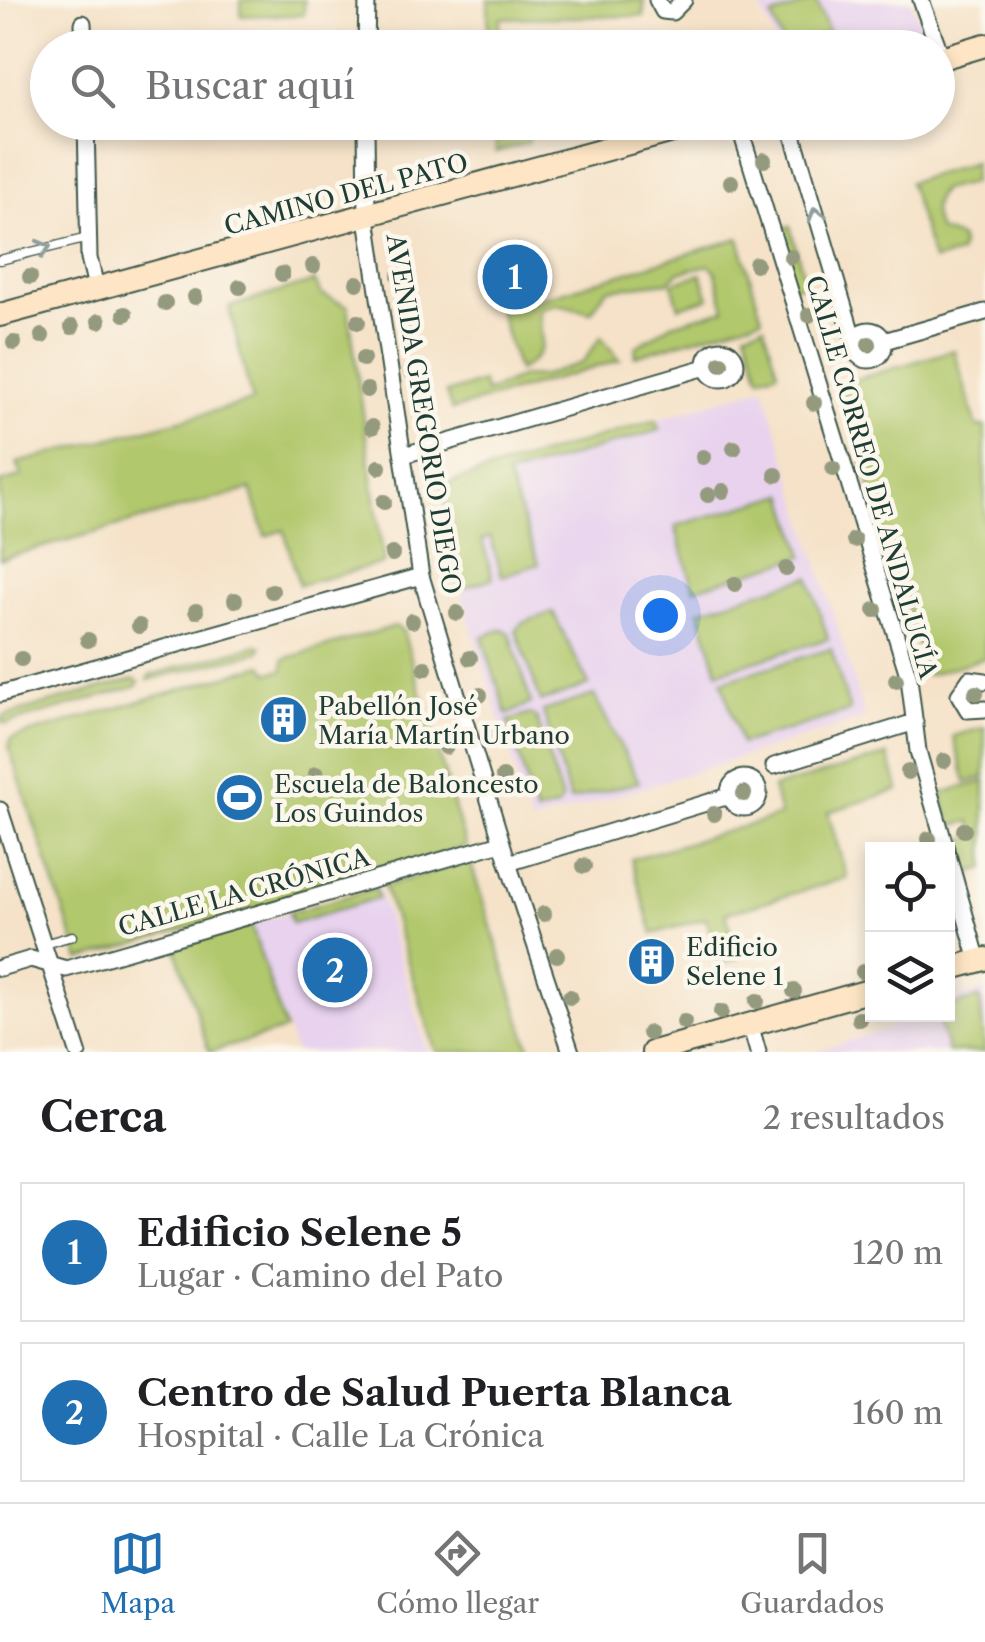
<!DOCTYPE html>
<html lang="es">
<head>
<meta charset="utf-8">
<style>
	body { margin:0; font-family:"Libre Caslon Text",serif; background:#f6f6f6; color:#202124 }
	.controls { position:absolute; right:30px; bottom:30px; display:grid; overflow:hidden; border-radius:0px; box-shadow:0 5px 15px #0003 }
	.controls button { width:90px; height:90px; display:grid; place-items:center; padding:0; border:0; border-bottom:2px solid #e0e0e0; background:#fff; color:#202124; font:50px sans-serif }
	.you { position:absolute; left:660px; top:615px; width:35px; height:35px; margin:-25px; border:8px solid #fff; border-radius:50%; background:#1a73e8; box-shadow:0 0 0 15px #1a73e833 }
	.badge { display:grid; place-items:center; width:65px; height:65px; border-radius:50%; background:#1f6fb2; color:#fff; font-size:32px; font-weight:700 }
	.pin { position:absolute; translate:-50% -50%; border:5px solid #fff; box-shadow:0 2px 10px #0006 }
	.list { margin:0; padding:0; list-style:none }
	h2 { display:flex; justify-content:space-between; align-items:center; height:130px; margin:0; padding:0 40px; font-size:42px }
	h2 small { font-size:32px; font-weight:400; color:#757577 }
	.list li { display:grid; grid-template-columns:65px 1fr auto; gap:30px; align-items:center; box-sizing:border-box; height:140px; margin:0 20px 20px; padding:0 20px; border:2px solid #e0e0e0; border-radius:0px }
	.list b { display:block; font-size:38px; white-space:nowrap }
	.list p { margin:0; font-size:32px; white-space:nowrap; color:#757577 }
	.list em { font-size:32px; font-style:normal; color:#757577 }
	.icon { flex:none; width:55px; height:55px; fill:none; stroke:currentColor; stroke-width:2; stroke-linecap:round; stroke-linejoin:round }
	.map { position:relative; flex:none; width:985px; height:1052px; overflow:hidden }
	.search { position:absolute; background:#fff; box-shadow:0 5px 15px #0003; left:30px; right:30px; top:30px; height:110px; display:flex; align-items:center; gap:25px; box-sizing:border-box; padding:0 35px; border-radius:55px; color:#757577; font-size:38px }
	.sheet { height:450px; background:#fff }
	nav { display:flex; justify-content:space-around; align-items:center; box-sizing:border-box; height:140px; border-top:2px solid #e0e0e0; background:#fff; font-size:28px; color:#757577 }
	nav a { display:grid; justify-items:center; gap:5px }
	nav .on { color:#1f6fb2 }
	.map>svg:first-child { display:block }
</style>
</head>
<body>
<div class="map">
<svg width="985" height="1052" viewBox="0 0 985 1052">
	<rect width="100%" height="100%" fill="#fbf7ec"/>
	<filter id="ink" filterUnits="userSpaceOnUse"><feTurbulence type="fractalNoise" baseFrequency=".01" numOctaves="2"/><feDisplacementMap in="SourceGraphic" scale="20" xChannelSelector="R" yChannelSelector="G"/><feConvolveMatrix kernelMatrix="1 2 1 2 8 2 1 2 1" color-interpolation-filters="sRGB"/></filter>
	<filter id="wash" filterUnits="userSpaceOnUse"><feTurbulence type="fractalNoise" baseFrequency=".0048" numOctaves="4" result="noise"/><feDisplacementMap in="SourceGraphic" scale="40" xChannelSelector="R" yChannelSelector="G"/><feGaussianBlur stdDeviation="2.25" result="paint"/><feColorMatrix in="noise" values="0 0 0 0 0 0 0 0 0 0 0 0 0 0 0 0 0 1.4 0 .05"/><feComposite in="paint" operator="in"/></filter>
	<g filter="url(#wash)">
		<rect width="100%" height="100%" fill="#f5e2c8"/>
		<!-- built -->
		<path fill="#e8d2ee" d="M757,0H910L921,28L873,47H779Z
			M764,387L865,718L531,823L460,589L442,485Z
			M378,887L428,1052H295L251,924Z
			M985,990V1052H814L931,1015L948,1014V1001Z"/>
		<!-- green -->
		<path fill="#b2c86d" stroke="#688250" stroke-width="2.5" d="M241,0H304V15L241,16Z
			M488,0H644V16L500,18V47H489Z
			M816,0L829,32L784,47L772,17Z
			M496,123H528V143L496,152Z
			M974,163L972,183L941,190C931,204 931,216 939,231L959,238L962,246L959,254L933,261L909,182Z
			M790,226L806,284L793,287L777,230Z
			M739,238L762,318L635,356L636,347L672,324L725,309L715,270L709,265L679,272L668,282L607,289L591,312L558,304L540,309C538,339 553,351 518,371L499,311Z
			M701,274L709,298L679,307L672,283Z
			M315,281L321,294L348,306L384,563L299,585L284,530L265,536L251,489L0,559V483L22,476L17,463L252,401L229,307Z
			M764,325L778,371L760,377L746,331Z
			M601,337L620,360L452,410L446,393L482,382L486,393L520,377L542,376L582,363Z
			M954,350L977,427L985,426V658L927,675L840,384Z
			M656,420L659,430L507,476L539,564L502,576L490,537L482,540L493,578L460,589L442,485Z
			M785,494L804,556L694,589L675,526Z
			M809,577L828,639L718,672L699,610Z
			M553,612L589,685L541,702L516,630L522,623Z
			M395,626L403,631L466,847L80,960L9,748L11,739L263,665L269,673L283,670L284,659Z
			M503,629L510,633L531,703L507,715L482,637Z
			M257,645L262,647L259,652L148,680L150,675Z
			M831,649L850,711L741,744L722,681Z
			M134,679L139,682L135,687L6,724L1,721L4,716Z
			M594,695L639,782L570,800L543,711Z
			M530,714L536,717L562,800L558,807L536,813L508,721Z
			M985,727V777L966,782L953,736Z
			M888,755L899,790L828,812L847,878L726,913L739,958L720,964L706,918L653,934L631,859L780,816L773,788Z
			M985,781V868L964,874L955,842L976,836L971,821L951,826L942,793Z
			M470,861L531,1052H436L384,886Z
			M375,888L378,898L292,923L289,913Z
			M251,924L285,1030L209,1052L175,946Z
			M980,998L985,1052H948L937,1015L948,1014V1007Z"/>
	</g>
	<g filter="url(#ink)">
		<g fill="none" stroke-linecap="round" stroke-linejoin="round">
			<defs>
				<path id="lane" d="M0,260L88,238
					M44,944L72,936"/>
				<path id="street" d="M657,0L663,11L672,12L684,0
					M921,0L942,58
					M83,23L84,48
					M366,48L367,0
					M86,122L89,258L97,291
					M366,122L367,218L421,576L508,863L571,1052
					M738,122L909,678L918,751L946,849
					M789,122L854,341
					M854 345a15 15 0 1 1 30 0a15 15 0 1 1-30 0Z
					M884,341L985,312
					M706 364a15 15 0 1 1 30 0a15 15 0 1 1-30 0Z
					M404,455L706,367
					M985,681L970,679L959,695L968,710L985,709
					M0,694L421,576
					M774,766L915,722
					M729 793a15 15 0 1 1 30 0a15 15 0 1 1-30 0Z
					M0,810L78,1052
					M948,855L978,961
					M508,863L729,796
					M0,968L31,959L66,969L501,843
					M750,1024L758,1052"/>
				<path id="secondary" d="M938,59L985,45
					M0,315L706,122
					M948,969L985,959
					M653,1052L872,990"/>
			</defs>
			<!-- lane casing -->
			<use href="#lane" stroke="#3f564a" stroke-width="11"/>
			<!-- street casing -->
			<use href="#street" stroke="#3f564a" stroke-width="19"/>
			<!-- secondary casing -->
			<use href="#secondary" stroke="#3f564a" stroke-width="26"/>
			<!-- lane -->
			<use href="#lane" stroke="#fff" stroke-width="8"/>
			<!-- street -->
			<use href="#street" stroke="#fff" stroke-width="15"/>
			<!-- secondary -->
			<use href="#secondary" stroke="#fde5c5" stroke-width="22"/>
		</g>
		<!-- trees -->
		<g fill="#949a7e">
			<circle cx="764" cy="160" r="8"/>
			<circle cx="731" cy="182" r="8"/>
			<circle cx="791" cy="257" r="8"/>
			<circle cx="756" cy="264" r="8"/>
			<circle cx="313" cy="266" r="8"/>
			<circle cx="282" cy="274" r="8"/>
			<circle cx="399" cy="276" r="8"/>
			<circle cx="30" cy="277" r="8"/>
			<circle cx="357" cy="283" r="8"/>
			<circle cx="240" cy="287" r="8"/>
			<circle cx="195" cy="297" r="8"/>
			<circle cx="165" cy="303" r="8"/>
			<circle cx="125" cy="314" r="8"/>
			<circle cx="809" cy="315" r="8"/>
			<circle cx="99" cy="321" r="8"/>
			<circle cx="358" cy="322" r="8"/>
			<circle cx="405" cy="322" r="8"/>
			<circle cx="72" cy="327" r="8"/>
			<circle cx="42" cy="336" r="8"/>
			<circle cx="14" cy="343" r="8"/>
			<circle cx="869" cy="344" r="8"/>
			<circle cx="836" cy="351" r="8"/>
			<circle cx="363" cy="359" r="8"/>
			<circle cx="721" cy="363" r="8"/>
			<circle cx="411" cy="371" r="8"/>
			<circle cx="367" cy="390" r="8"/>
			<circle cx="814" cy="403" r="8"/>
			<circle cx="372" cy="427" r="8"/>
			<circle cx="734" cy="448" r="8"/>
			<circle cx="703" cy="457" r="8"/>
			<circle cx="379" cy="467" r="8"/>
			<circle cx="833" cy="469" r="8"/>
			<circle cx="776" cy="475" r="8"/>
			<circle cx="723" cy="491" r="8"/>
			<circle cx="708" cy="495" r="8"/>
			<circle cx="384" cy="502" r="8"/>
			<circle cx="854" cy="540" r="8"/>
			<circle cx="392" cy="554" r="8"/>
			<circle cx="786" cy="569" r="8"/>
			<circle cx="735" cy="584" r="8"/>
			<circle cx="272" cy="591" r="8"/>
			<circle cx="235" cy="600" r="8"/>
			<circle cx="875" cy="610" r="8"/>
			<circle cx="196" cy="611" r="8"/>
			<circle cx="457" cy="613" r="8"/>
			<circle cx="412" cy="621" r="8"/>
			<circle cx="139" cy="626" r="8"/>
			<circle cx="88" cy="640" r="8"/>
			<circle cx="470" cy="658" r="8"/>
			<circle cx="21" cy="659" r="8"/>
			<circle cx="425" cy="668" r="8"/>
			<circle cx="896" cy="680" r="8"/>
			<circle cx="976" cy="693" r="8"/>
			<circle cx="480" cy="695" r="8"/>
			<circle cx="436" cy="708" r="8"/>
			<circle cx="492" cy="737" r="8"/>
			<circle cx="446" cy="747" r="8"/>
			<circle cx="944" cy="761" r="8"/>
			<circle cx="908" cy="772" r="8"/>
			<circle cx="316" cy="774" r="8"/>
			<circle cx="503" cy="777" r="8"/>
			<circle cx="457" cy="787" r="8"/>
			<circle cx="744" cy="794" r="8"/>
			<circle cx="714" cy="814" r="8"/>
			<circle cx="964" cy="830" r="8"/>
			<circle cx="929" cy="839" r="8"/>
			<circle cx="584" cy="866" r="8"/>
			<circle cx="544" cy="914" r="8"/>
			<circle cx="557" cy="955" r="8"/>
			<circle cx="863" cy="972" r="8"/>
			<circle cx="794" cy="991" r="8"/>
			<circle cx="570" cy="997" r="8"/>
			<circle cx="757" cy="1001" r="8"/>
			<circle cx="721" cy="1012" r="8"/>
			<circle cx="859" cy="1019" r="8"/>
			<circle cx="684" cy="1022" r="8"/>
			<circle cx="649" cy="1033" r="8"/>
		</g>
		<!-- one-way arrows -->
		<defs><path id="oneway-chevron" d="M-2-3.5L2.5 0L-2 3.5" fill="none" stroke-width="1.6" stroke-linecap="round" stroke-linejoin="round" transform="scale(2.5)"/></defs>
		<g stroke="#8f9e9a">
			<use href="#oneway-chevron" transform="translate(816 214) rotate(-107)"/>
			<use href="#oneway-chevron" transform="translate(44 248) rotate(-15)"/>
		</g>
	</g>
	<!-- icons -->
	<defs>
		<symbol id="building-disc" viewBox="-11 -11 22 22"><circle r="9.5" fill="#1f6fb2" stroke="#fbf7ec"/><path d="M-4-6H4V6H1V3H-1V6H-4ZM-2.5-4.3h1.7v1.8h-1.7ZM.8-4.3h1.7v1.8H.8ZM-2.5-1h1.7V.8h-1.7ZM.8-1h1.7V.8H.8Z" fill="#fff"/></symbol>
		<symbol id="stadium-disc" viewBox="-11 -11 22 22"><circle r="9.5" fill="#1f6fb2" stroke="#fbf7ec"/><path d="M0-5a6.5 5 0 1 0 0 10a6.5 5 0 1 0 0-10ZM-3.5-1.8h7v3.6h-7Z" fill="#fff"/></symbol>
	</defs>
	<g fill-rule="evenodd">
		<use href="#building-disc" x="256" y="692" width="55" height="55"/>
		<use href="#stadium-disc" x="212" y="770" width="55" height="55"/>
		<use href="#building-disc" x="624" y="934" width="55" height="55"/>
	</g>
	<g text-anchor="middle" stroke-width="9" stroke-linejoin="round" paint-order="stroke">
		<!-- street labels -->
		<g font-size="25" fill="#1f3d34" stroke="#fbf7ec">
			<text transform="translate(346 194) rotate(-15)" y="9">CAMINO DEL PATO</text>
			<text transform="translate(424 414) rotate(81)" y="9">AVENIDA GREGORIO DIEGO</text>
			<text transform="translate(872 477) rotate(74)" y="9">CALLE CORREO DE ANDALUCÍA</text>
			<text transform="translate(244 892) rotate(-16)" y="9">CALLE LA CRÓNICA</text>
		</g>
		<!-- poi labels -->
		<g font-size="25" fill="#1f3d34" stroke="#fbf7ec" text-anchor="start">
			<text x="318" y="715">Pabellón José<tspan x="318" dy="29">María Martín Urbano</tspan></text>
			<text x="274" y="793">Escuela de Baloncesto<tspan x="274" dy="29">Los Guindos</tspan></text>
			<text x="686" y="956">Edificio<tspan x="686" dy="29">Selene 1</tspan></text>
		</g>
	</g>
</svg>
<div class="controls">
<button><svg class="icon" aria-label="locate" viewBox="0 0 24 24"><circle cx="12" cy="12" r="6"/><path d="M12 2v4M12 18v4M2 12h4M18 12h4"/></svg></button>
<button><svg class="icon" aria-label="layers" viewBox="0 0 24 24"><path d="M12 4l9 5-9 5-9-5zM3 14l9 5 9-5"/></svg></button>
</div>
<div class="you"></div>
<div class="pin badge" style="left:515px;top:277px">1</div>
<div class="pin badge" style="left:335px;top:970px">2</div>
<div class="search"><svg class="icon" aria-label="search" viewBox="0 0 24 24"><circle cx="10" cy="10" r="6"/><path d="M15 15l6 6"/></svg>Buscar aquí</div>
</div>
<section class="sheet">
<h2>Cerca<small>2 resultados</small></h2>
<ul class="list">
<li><span class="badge">1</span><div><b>Edificio Selene 5</b><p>Lugar · Camino del Pato</p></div><em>120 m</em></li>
<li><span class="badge">2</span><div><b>Centro de Salud Puerta Blanca</b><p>Hospital · Calle La Crónica</p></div><em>160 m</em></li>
</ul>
</section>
<nav>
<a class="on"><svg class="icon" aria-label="map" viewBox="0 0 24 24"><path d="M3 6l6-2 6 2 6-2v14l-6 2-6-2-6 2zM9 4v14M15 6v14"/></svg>Mapa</a>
<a><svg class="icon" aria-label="directions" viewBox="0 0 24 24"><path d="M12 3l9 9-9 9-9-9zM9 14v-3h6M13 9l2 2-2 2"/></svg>Cómo llegar</a>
<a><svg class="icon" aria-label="saved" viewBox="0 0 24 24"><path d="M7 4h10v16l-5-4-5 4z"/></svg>Guardados</a>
</nav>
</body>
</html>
